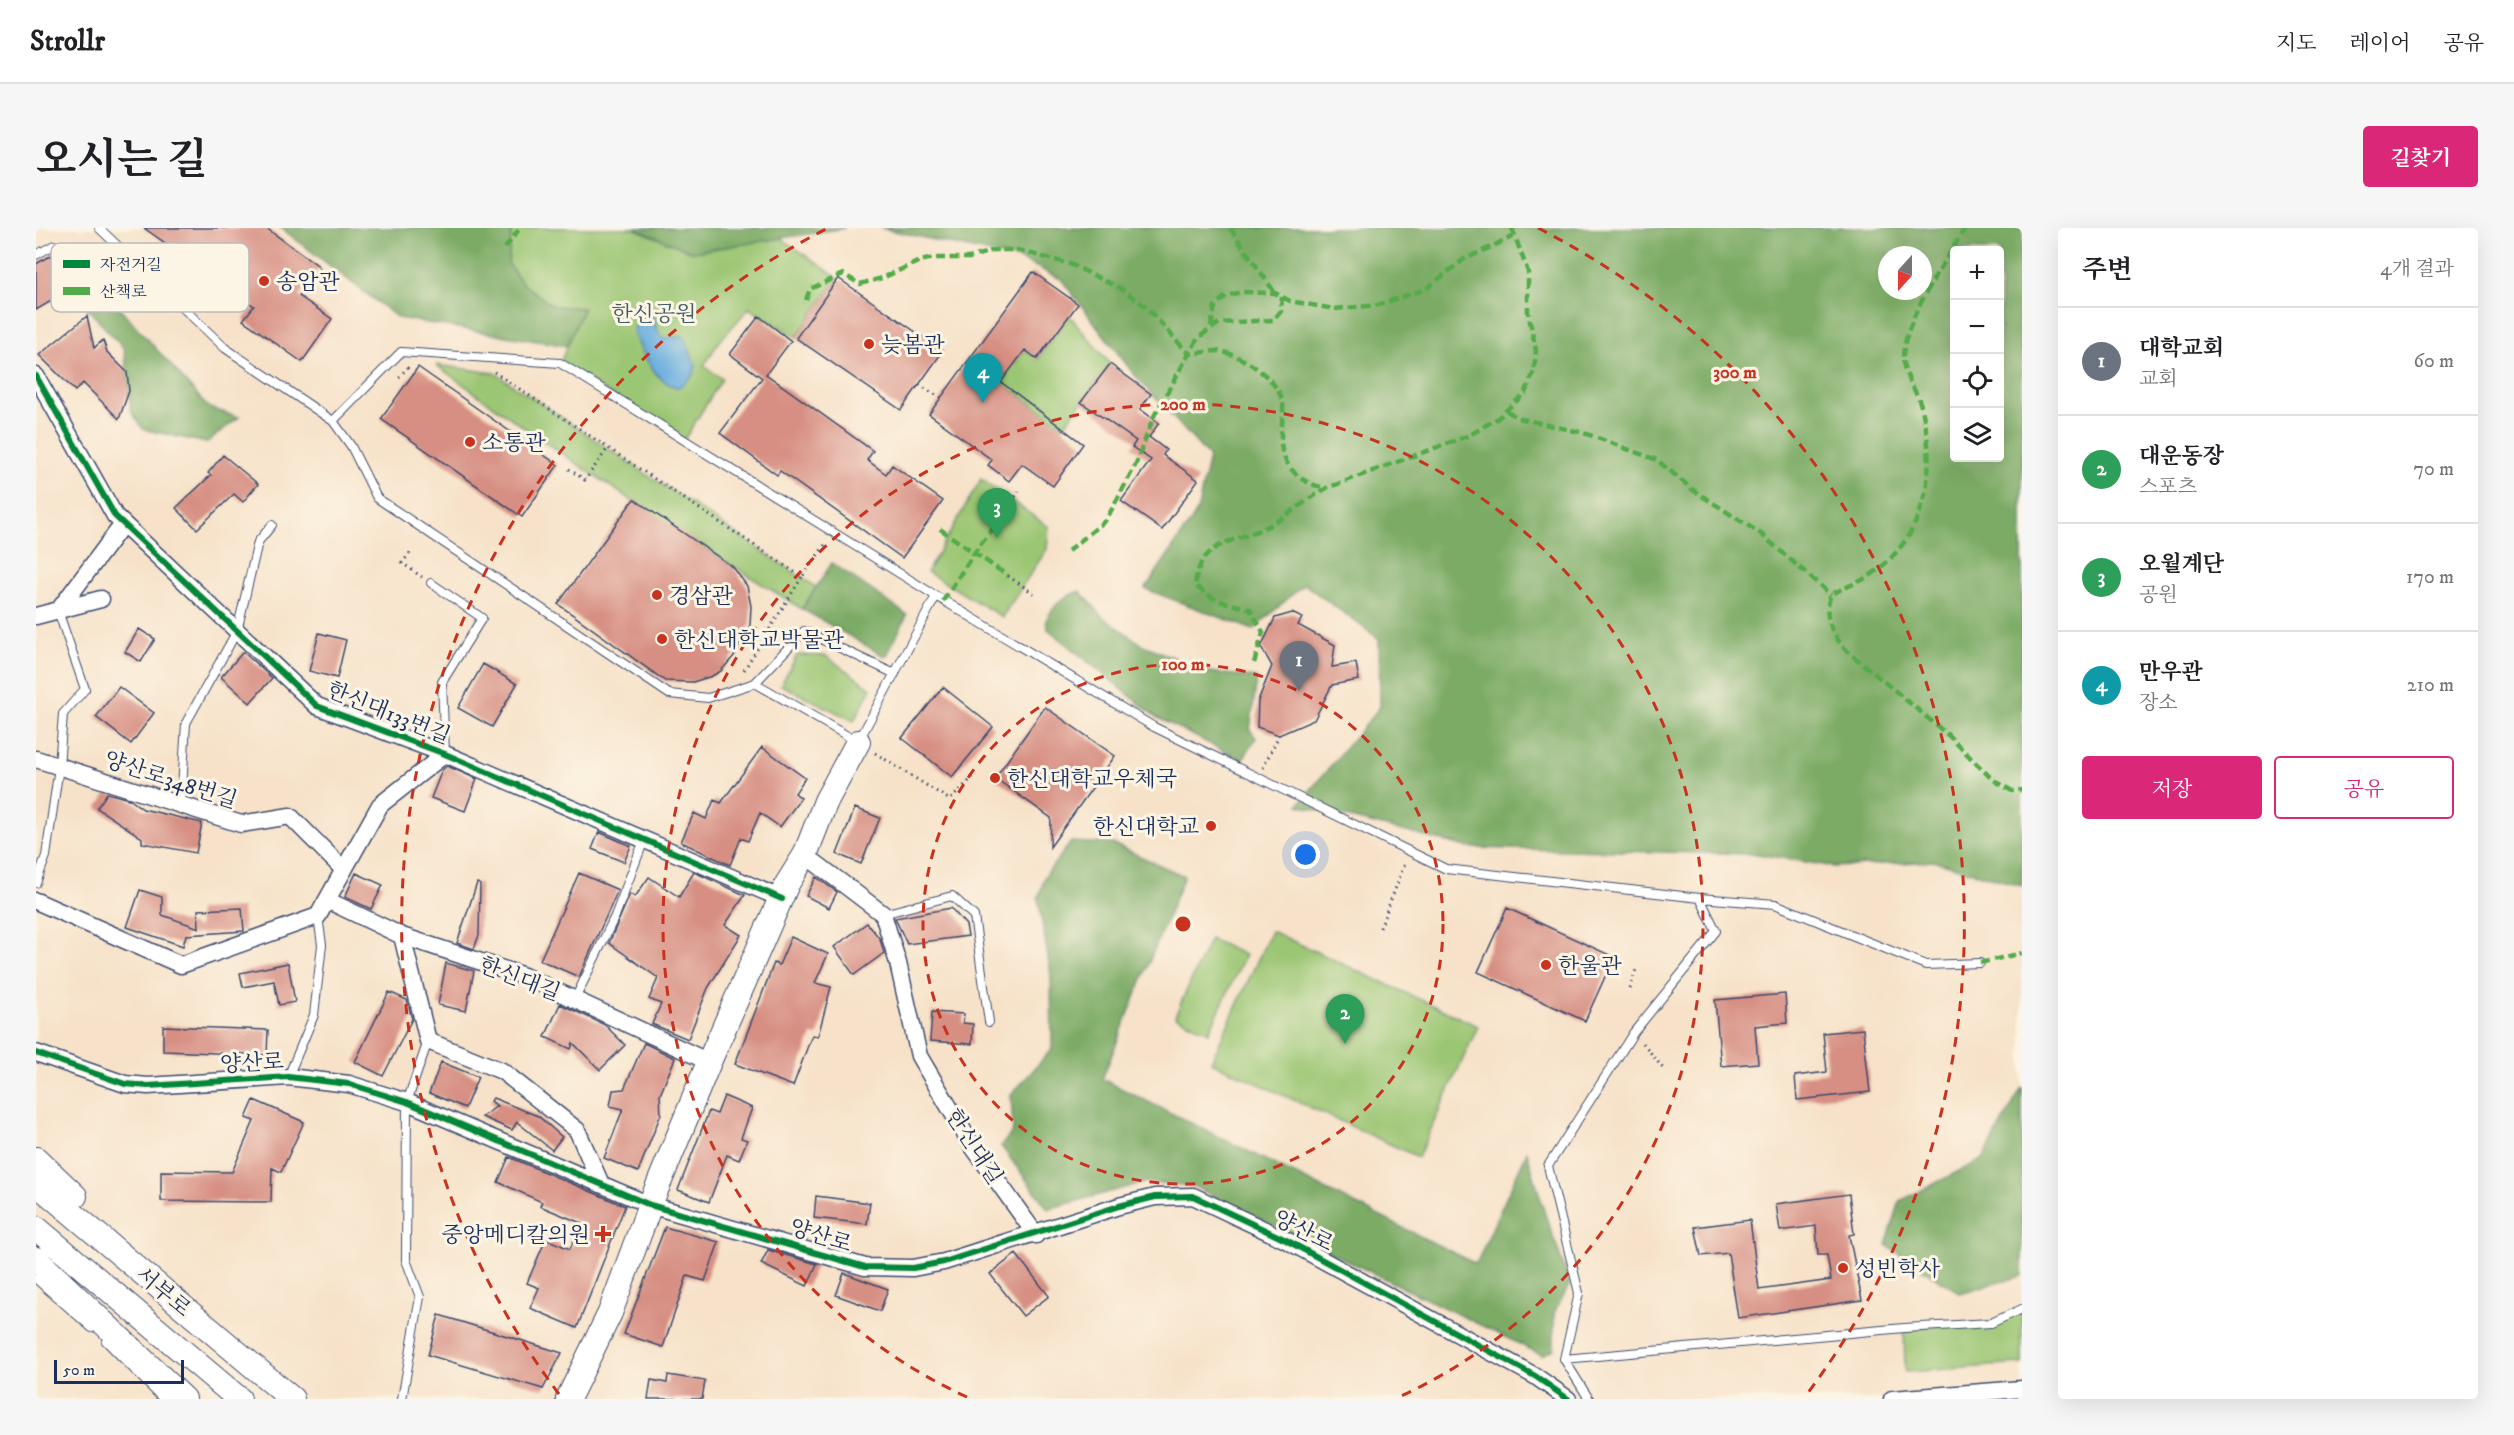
<!DOCTYPE html>
<html lang="ko">
<head>
<meta charset="utf-8">
<style>
	body { margin:0; font-family:"IM FELL DW Pica","Noto Serif KR",serif; background:#f6f6f6; color:#202124 }
	.controls { position:absolute; right:18px; top:18px; display:grid; overflow:hidden; border-radius:6px; box-shadow:0 6px 24px #0002 }
	.controls button { width:54px; height:54px; display:grid; place-items:center; padding:0; border:0; border-bottom:2px solid #e0e0e0; background:#fff; color:#202124; font:30px sans-serif }
	.compass { position:absolute; left:1842px; top:18px; width:54px; height:54px; border-radius:50%; background:#fff; box-shadow:0 6px 24px #0002; rotate:201deg }
	.scale { position:absolute; left:18px; bottom:15px; width:130px; box-sizing:border-box; padding-left:6px; border:3px solid #1b2f5e; border-top:0; font-size:16px; line-height:21px; white-space:nowrap; color:#1b2f5e; -webkit-text-stroke:4px #fcf5e5; paint-order:stroke }
	.you { position:absolute; left:1270px; top:627px; width:21px; height:21px; margin:-15px; border:4px solid #fff; border-radius:50%; background:#1a73e8; box-shadow:0 0 0 9px #1a73e833 }
	.badge { display:grid; place-items:center; width:39px; height:39px; border-radius:50%; background:#db2777; color:#fff; font-size:20px; font-weight:700 }
	.pin { position:absolute; translate:-50% -50px; filter:drop-shadow(0 2px 3px #0008) }
	.pin::after { content:''; position:absolute; top:32px; width:21px; height:18px; background:inherit; clip-path:polygon(0 0,100% 0,50% 100%) }
	.list { margin:0; padding:0; list-style:none }
	h2 { display:flex; justify-content:space-between; align-items:center; height:78px; margin:0; padding:0 24px; font-size:26px }
	h2 small { font-size:20px; font-weight:400; color:#757577 }
	.list li { display:grid; grid-template-columns:39px 1fr auto; gap:18px; align-items:center; box-sizing:border-box; height:108px; padding:0 24px; border-top:2px solid #e0e0e0 }
	.list b { display:block; font-size:22px; white-space:nowrap }
	.list p { margin:0; font-size:20px; white-space:nowrap; color:#757577 }
	.list em { font-size:20px; font-style:normal; color:#757577 }
	.actions { display:flex; gap:12px; padding:18px 24px }
	.actions a { flex:1; padding:14px 0; border:2px solid #db2777; border-radius:6px; text-align:center; font-size:21px; color:#db2777 }
	.actions .main { background:#db2777; color:#fff }
	.icon { flex:none; width:33px; height:33px; fill:none; stroke:currentColor; stroke-width:2; stroke-linecap:round; stroke-linejoin:round }
	.map { position:relative; flex:none; width:1986px; height:1171px; overflow:hidden; border-radius:6px }
	header { display:flex; align-items:center; gap:36px; box-sizing:border-box; height:84px; padding:0 30px; background:#fff; border-bottom:2px solid #e0e0e0 }
	header strong { font-size:28px }
	nav { display:flex; gap:33px; margin-inline-start:auto; font-size:21px }
	.intro { display:flex; align-items:center; justify-content:space-between; box-sizing:border-box; height:144px; padding:0 36px }
	h1 { margin:0; font-size:42px }
	.button { padding:15px 27px; border-radius:6px; background:#db2777; color:#fff; font-size:21px; font-weight:700 }
	main { display:flex; gap:36px; padding:0 36px }
	aside { flex:1; background:#fff; border-radius:6px; box-shadow:0 6px 24px #0002 }
	.map>svg:first-child { display:block }
</style>
</head>
<body>
<header>
<strong>Strollr</strong>
<nav><a>지도</a><a>레이어</a><a>공유</a></nav>
</header>
<div class="intro"><h1>오시는 길</h1><a class="button">길찾기</a></div>
<main>
<div class="map">
<svg width="1986" height="1171" viewBox="0 0 1986 1171">
	<rect width="100%" height="100%" fill="#fcf5e5"/>
	<filter id="ink" filterUnits="userSpaceOnUse"><feTurbulence type="fractalNoise" baseFrequency=".0167" numOctaves="2"/><feDisplacementMap in="SourceGraphic" scale="12" xChannelSelector="R" yChannelSelector="G"/><feConvolveMatrix kernelMatrix="1 2 1 2 8 2 1 2 1" color-interpolation-filters="sRGB"/></filter>
	<filter id="wash" filterUnits="userSpaceOnUse"><feTurbulence type="fractalNoise" baseFrequency=".008" numOctaves="4" result="noise"/><feDisplacementMap in="SourceGraphic" scale="24" xChannelSelector="R" yChannelSelector="G"/><feGaussianBlur stdDeviation="1.35" result="paint"/><feColorMatrix in="noise" values="0 0 0 0 0 0 0 0 0 0 0 0 0 0 0 0 0 1.4 0 .05"/><feComposite in="paint" operator="in"/></filter>
	<g filter="url(#wash)">
		<rect width="100%" height="100%" fill="#f7e2c9"/>
		<!-- green -->
		<path fill="#9bc673" stroke="#5b7a68" stroke-width="1.5" d="M476,0H597L657,24L745,10L802,50L760,109L713,80L682,115L668,138L686,151L648,212L524,135L547,81L517,78L487,56L472,36Z
			M1033,87L1074,136L1027,199L965,154L989,122L1002,131Z
			M400,137L459,145L780,359L766,381C641,304 519,223 400,137Z
			M945,251L1013,299L1011,321L966,389L891,344Z
			M761,427L790,428L835,460L818,493L745,457Z
			M1235,703L1442,798L1382,929L1175,834Z
			M1174,711L1209,727L1173,804L1139,788Z
			M1986,1081V1136L1869,1144L1868,1100L1955,1095Z"/>
		<!-- forest -->
		<path fill="#7cab65" stroke="#4c6d62" stroke-width="1.5" fill-rule="evenodd" d="M245,0H476L472,35L487,56L517,78L548,80L531,118L362,90Z
			M597,0H809L657,24Z
			M845,0H1986V658L1898,633L1799,639L1722,626L1435,620L1262,577L1344,479L1343,411L1268,356L1217,402L1109,361L1161,284L1173,229L1097,145L1025,51L986,32ZM1918,22H1964V230H1918ZM1851,27H1887V63H1851Z
			M72,67L173,180L203,189L170,215L107,201L95,183L88,121L52,81Z
			M796,335L871,387L850,429L766,381Z
			M1044,363L1067,389L1107,417L1173,444L1221,450L1214,502L1220,510L1206,532L1120,489L1012,401L1010,392C1018,377 1027,368 1044,363Z
			M1035,614L1077,616L1148,648L1066,851L1440,1036L1491,924L1509,986L1534,1056L1518,1085V1121L1506,1127L1157,958L1110,954L1012,981L965,918L977,903L975,867L1016,821L1015,747L1002,670L1009,648Z
			M1986,859V1048L1924,1065L1850,1017L1864,973L1947,931Z"/>
		<!-- water -->
		<path fill="#68adde" stroke="#426e9e" stroke-width="1.5" d="M613,87L619,91L620,101L627,110L647,108L660,138L657,147L643,159C620,158 605,121 597,103L601,95Z"/>
		<g id="blocks">
			<!-- building -->
			<path fill="#d78f83" d="M108,0H230L284,39L263,68L296,91L266,134L207,92L218,78Z
				M25,21L46,55L0,82V36Z
				M997,44L1042,76L1001,131L989,122L965,154L1047,216L1017,258L986,236L973,253L952,237L956,232L893,186Z
				M802,50L907,123L865,182L760,110Z
				M51,88L58,120L67,112L71,124L91,144L93,163L83,191L47,155L39,163L3,127Z
				M723,88L755,113L730,146L837,223L831,232L850,246L856,237L907,273L866,330L744,243L741,247L684,205L726,150L694,126Z
				M1074,136L1115,166L1104,181L1123,195L1113,209L1130,222L1127,227L1162,252L1126,302L1085,273L1115,232L1096,219L1100,213L1045,174Z
				M382,139L522,237L486,289L345,191Z
				M187,227L222,256L207,274L198,266L161,301L140,280L175,247L172,245Z
				M598,271L697,339L711,358L715,378L714,397L698,428L685,443L676,448L657,454L629,453L522,376Z
				M1256,385L1266,390L1262,397L1299,417L1296,439L1320,435L1323,452L1296,457L1278,492L1243,507L1221,499L1222,473L1236,438L1225,419L1239,390Z
				M103,401L119,411L105,434L89,424Z
				M283,405L310,412L301,450L273,443Z
				M207,424L236,450L214,475L185,449Z
				M447,436L481,456L456,499L422,480Z
				M83,459L118,485L95,516L60,489Z
				M907,459L957,499L916,549L866,510Z
				M1009,479L1079,528L1014,619L1015,590L959,550Z
				M726,519L769,550L759,565L765,570L744,599L724,585L712,613L705,610L694,637L645,614L658,585L670,591L678,572L685,575Z
				M411,538L441,551L429,583L395,570L406,542Z
				M71,565L93,571L107,581L166,595L160,625L106,615V610L61,580Z
				M819,580L844,590L825,636L801,626Z
				M563,604L595,618L588,634L556,621Z
				M658,644L709,667L689,697L705,707L672,760L652,811L616,796L625,776L613,771L622,750L573,715L594,666L599,669L613,649L643,669Z
				M320,645L347,657L335,681L309,669Z
				M543,645L582,662L543,749L504,732Z
				M780,649L801,664L793,680L770,668Z
				M441,655L444,656L443,707L438,721L421,715Z
				M104,662L126,669V687L163,700L162,682L206,680L208,703L150,707L147,718L91,699Z
				M915,680L930,697L932,708L871,716L859,690Z
				M1471,680L1578,729L1549,793L1442,744Z
				M831,695L844,711L848,725L818,747L798,719Z
				M755,709L792,726L779,755L795,759L782,808L776,807L757,858L699,836L738,735L743,737Z
				M252,735L259,774L243,777L238,753L207,759L204,745Z
				M410,735L438,743L430,783L402,777Z
				M353,764L371,772L376,791L347,848L319,834Z
				M1749,766L1751,795L1719,798L1722,835L1685,838L1679,772Z
				M524,776L569,797L589,817L564,842L537,815L535,821L509,809Z
				M896,784L928,786L927,795L937,796L936,816L894,813Z
				M127,798L232,802L231,827L127,823Z
				M1827,801L1834,864L1761,872L1759,848L1791,844L1787,805Z
				M608,815L639,830L624,867L625,886L602,944L568,930L587,881L574,878L577,862L588,861Z
				M405,834L442,849L429,880L393,865Z
				M688,868L716,880L705,910L711,912L703,932L691,927L673,974L642,962L673,883L681,886Z
				M457,870L502,888L526,909L516,922L481,894L476,902L446,889L461,878L455,873Z
				M218,872L268,894L245,944L236,940L235,974L125,973V943L196,944L218,893L210,890Z
				M473,929L589,978L541,1100L494,1080L503,1060L491,1055L510,1011L534,1021L545,995L504,978L506,974L462,954Z
				M1813,966L1818,1006L1813,1007L1826,1072L1702,1090L1692,1025L1665,1028L1659,999L1714,992L1723,1062L1795,1052L1791,1027H1782L1780,998L1744,1003L1740,976Z
				M780,968L834,975L831,996L778,990Z
				M629,999L683,1014L669,1053L651,1048L627,1119L588,1106Z
				M732,1022L781,1036L771,1058L725,1036Z
				M980,1026L1013,1068L987,1088L954,1046Z
				M808,1045L852,1061L844,1083L800,1067Z
				M403,1087L526,1125L507,1161L392,1127Z
				M632,1147L669,1153L666,1171H612L615,1152L631,1155Z"/>
		</g>
	</g>
	<g filter="url(#ink)">
		<use href="#blocks" fill-opacity="0" stroke="#3c4a6e" stroke-width="1.5"/>
		<g fill="none" stroke-linecap="round" stroke-linejoin="round">
			<defs>
				<path id="lane" d="M63,0L189,120L297,193
					M0,27L18,17
					M395,355L446,390L406,454L409,526
					M859,446L768,403L719,455L672,470L633,466L341,270L315,218L297,193L365,124L524,135L900,368L1118,499L1410,641L1664,670L1680,703L1598,804L1512,938L1543,1065L1528,1131L1553,1171
					M719,455L822,514L900,368
					M145,577L150,495L201,403L222,314L236,297
					M0,655L10,628L23,539L27,486L49,461L22,383
					M1664,670L1739,676L1890,737L1944,735
					M847,686L916,668L938,688L953,794
					M539,771L579,688L608,612
					M252,849L278,787L286,717L282,688
					M0,1051L56,1100
					M70,1113L127,1171
					M1528,1131L1868,1100L1955,1095L1986,1081
					M366,1171L384,1069L370,1032L371,874L392,813"/>
				<path id="street" d="M0,148L79,288L281,478L409,526L746,671
					M22,383L87,296
					M0,388L65,371
					M0,531L205,596L254,588L308,642
					M769,627L847,686L862,735L883,828L935,916L1000,1007
					M0,673L145,737L282,688L344,577L409,526
					M293,673L366,708L488,748L673,834
					M366,708L392,813L466,843L541,902L565,956
					M0,825L89,856L112,858L252,849L313,856L371,874L614,977L829,1039L877,1040L908,1034L1083,978L1119,969L1157,968L1250,1012L1499,1148L1532,1171
					M1856,1171L1986,1161"/>
				<path id="secondary" d="M0,931L39,968
					M0,955L256,1171
					M0,1000L203,1171
					M0,1031L148,1171
					M532,1171L574,1085L614,977L673,834L751,656L769,627L790,573L822,514"/>
			</defs>
			<!-- lane casing -->
			<use href="#lane" stroke="#3c4a6e" stroke-width="10"/>
			<!-- street casing -->
			<use href="#street" stroke="#3c4a6e" stroke-width="19"/>
			<!-- secondary casing -->
			<use href="#secondary" stroke="#3c4a6e" stroke-width="26"/>
			<!-- path -->
			<path stroke="#3c4a6e" stroke-width="3" stroke-dasharray="1.5 4.5" stroke-linecap="butt" d="M458,144L766,349L791,314
				M363,149L374,137
				M883,157L905,170
				M533,241L549,252L572,220
				M966,289L983,263
				M374,325L366,335L386,349
				M972,348L1000,367
				M708,442L766,349
				M839,525L914,572L937,549
				M1227,540L1243,507
				M1344,700L1370,633
				M1594,761L1601,738
				M1607,815L1629,843"/>
			<!-- lane -->
			<use href="#lane" stroke="#fff" stroke-width="8"/>
			<!-- street -->
			<use href="#street" stroke="#fff" stroke-width="16"/>
			<!-- secondary -->
			<use href="#secondary" stroke="#fff" stroke-width="24"/>
			<!-- quiet -->
			<path stroke="#52ab49" stroke-width="4.5" stroke-dasharray="9 4.5" stroke-linecap="butt" d="M1194,0L1239,65
				M1929,0C1909,35 1871,86 1867,127C1865,146 1881,161 1885,178C1902,240 1892,304 1839,344C1825,355 1809,358 1795,367C1786,386 1796,406 1809,421L1912,507L1956,551L1976,563L1986,562
				M469,20L484,0
				M770,72L774,61L807,46L824,56L846,50L884,33L898,30H933L958,22H981L1034,36L1084,60L1108,77L1153,126C1162,125 1172,123 1181,123C1204,125 1242,150 1247,175C1248,185 1245,197 1245,207C1243,236 1264,257 1291,260
				M1175,99L1179,78L1190,68L1205,64L1239,65L1254,73L1298,81L1342,77L1390,61L1427,32L1478,8
				M1471,183L1482,190L1548,205L1621,232L1657,262L1725,306L1795,367
				M904,301L972,348
				M1032,323L1070,292L1099,238L1118,188L1162,110L1183,95L1238,92L1245,83L1246,69
				M907,373L938,325L966,289
				M1218,435L1227,404L1214,381L1180,372L1159,358C1163,312 1199,315 1232,298C1253,288 1270,271 1291,260L1434,207L1462,190L1489,165L1498,144L1500,122L1492,84V44L1476,0
				M1944,735L1986,725"/>
			<defs>
				<path id="cycleway" d="M0,148L79,288L281,478L409,526L746,671
					M0,825L89,856L112,858L252,849L313,856L371,874L614,977L829,1039L877,1040L908,1034L1083,978L1119,969L1157,968L1250,1012L1499,1148L1532,1171"/>
			</defs>
			<!-- cycleway casing -->
			<use href="#cycleway" stroke="#fcf5e5" stroke-width="10"/>
			<!-- cycleway -->
			<use href="#cycleway" stroke="#00873e" stroke-width="6"/>
		</g>
	</g>
	<!-- distance rings -->
	<g fill="none" stroke="#c8321e" stroke-width="3" stroke-dasharray="10 8">
		<circle cx="1147" cy="696" r="260"/>
		<path d="M931 1169A520 520 0 1 1 1363 1169"/>
		<path d="M523 1166A781 781 0 0 1 792 0M1502 0A781 781 0 0 1 1771 1166"/>
	</g>
	<!-- markers -->
	<g fill="#c8321e" stroke="#fcf5e5" stroke-width="2">
		<circle cx="228" cy="53" r="6"/>
		<circle cx="833" cy="116" r="6"/>
		<circle cx="434" cy="214" r="6"/>
		<circle cx="621" cy="367" r="6"/>
		<circle cx="626" cy="411" r="6"/>
		<circle cx="959" cy="550" r="6"/>
		<circle cx="1175" cy="598" r="6"/>
		<circle cx="1510" cy="737" r="6"/>
		<path d="M564 997h6v6h6v6h-6v6h-6v-6h-6v-6h6z"/>
		<circle cx="1807" cy="1040" r="6"/>
	</g>
	<g text-anchor="middle" stroke-width="6" stroke-linejoin="round" paint-order="stroke">
		<!-- poi labels -->
		<g font-size="22" fill="#1b2f5e" stroke="#fcf5e5" text-anchor="start">
			<text x="240" y="61">송암관</text>
			<text x="845" y="124">늦봄관</text>
			<text x="446" y="222">소통관</text>
			<text x="633" y="375">경삼관</text>
			<text x="638" y="419">한신대학교박물관</text>
			<text x="971" y="558">한신대학교우체국</text>
			<text x="1163" y="606" text-anchor="end">한신대학교</text>
			<text x="1522" y="745">한울관</text>
			<text x="554" y="1014" text-anchor="end">중앙메디칼의원</text>
			<text x="1819" y="1048">성빈학사</text>
		</g>
		<!-- park labels -->
		<g font-size="22" fill="#415c64" stroke="#fcf5e5">
			<text x="618" y="93">한신공원</text>
		</g>
		<!-- street labels -->
		<g font-size="22" fill="#1b2f5e" stroke="#fcf5e5">
			<text transform="translate(353 484) rotate(22)" y="8">한신대133번길</text>
			<text transform="translate(135 551) rotate(18)" y="8">양산로348번길</text>
			<text transform="translate(484 750) rotate(21)" y="8">한신대길</text>
			<text transform="translate(216 834) rotate(-3)" y="8">양산로</text>
			<text transform="translate(939 918) rotate(57)" y="8">한신대길</text>
			<text transform="translate(1268 1002) rotate(27)" y="8">양산로</text>
			<text transform="translate(785 1007) rotate(17)" y="8">양산로</text>
			<text transform="translate(128 1063) rotate(40)" y="8">서부로</text>
		</g>
	</g>
	<!-- legend -->
	<rect x="15" y="15" width="198" height="69" rx="9" fill="#fcf5e5" stroke="#b8babc" stroke-width="1.5"/>
	<rect x="27" y="32" width="27" height="8" fill="#00873e"/>
	<rect x="27" y="59" width="27" height="8" fill="#52ab49"/>
	<g font-size="16" fill="#1b2f5e">
		<text x="64" y="42">자전거길</text>
		<text x="64" y="69">산책로</text>
	</g>
	<circle cx="1147" cy="696" r="9" fill="#c8321e" stroke="#fcf5e5" stroke-width="3"/>
	<g font-size="18" text-anchor="middle" font-weight="bold" fill="#c8321e" stroke="#fcf5e5" stroke-width="6" stroke-linejoin="round" paint-order="stroke">
		<text x="1699" y="150">300 m</text>
		<text x="1147" y="182">200 m</text>
		<text x="1147" y="442">100 m</text>
	</g>
</svg>
<div class="controls">
<button>+</button>
<button>−</button>
<button><svg class="icon" aria-label="locate" viewBox="0 0 24 24"><circle cx="12" cy="12" r="6"/><path d="M12 2v4M12 18v4M2 12h4M18 12h4"/></svg></button>
<button><svg class="icon" aria-label="layers" viewBox="0 0 24 24"><path d="M12 4l9 5-9 5-9-5zM3 14l9 5 9-5"/></svg></button>
</div>
<svg class="compass" viewBox="-18 -18 36 36"><path d="M0-13l5 13h-10z" fill="#e53935"/><path d="M0 13l5-13h-10z" fill="#757577"/></svg>
<div class="scale">50 m</div>
<div class="you"></div>
<div class="pin badge" style="left:1263px;top:463px;background:#6b7280">1</div>
<div class="pin badge" style="left:1309px;top:816px;background:#2e9e5b">2</div>
<div class="pin badge" style="left:961px;top:310px;background:#2e9e5b">3</div>
<div class="pin badge" style="left:947px;top:175px;background:#0f9aa8">4</div>
</div>
<aside>
<h2>주변<small>4개 결과</small></h2>
<ul class="list">
<li><span class="badge" style="background:#6b7280">1</span><div><b>대학교회</b><p>교회</p></div><em>60 m</em></li>
<li><span class="badge" style="background:#2e9e5b">2</span><div><b>대운동장</b><p>스포츠</p></div><em>70 m</em></li>
<li><span class="badge" style="background:#2e9e5b">3</span><div><b>오월계단</b><p>공원</p></div><em>170 m</em></li>
<li><span class="badge" style="background:#0f9aa8">4</span><div><b>만우관</b><p>장소</p></div><em>210 m</em></li>
</ul>
<div class="actions"><a class="main">저장</a><a>공유</a></div>
</aside>
</main>
</body>
</html>
